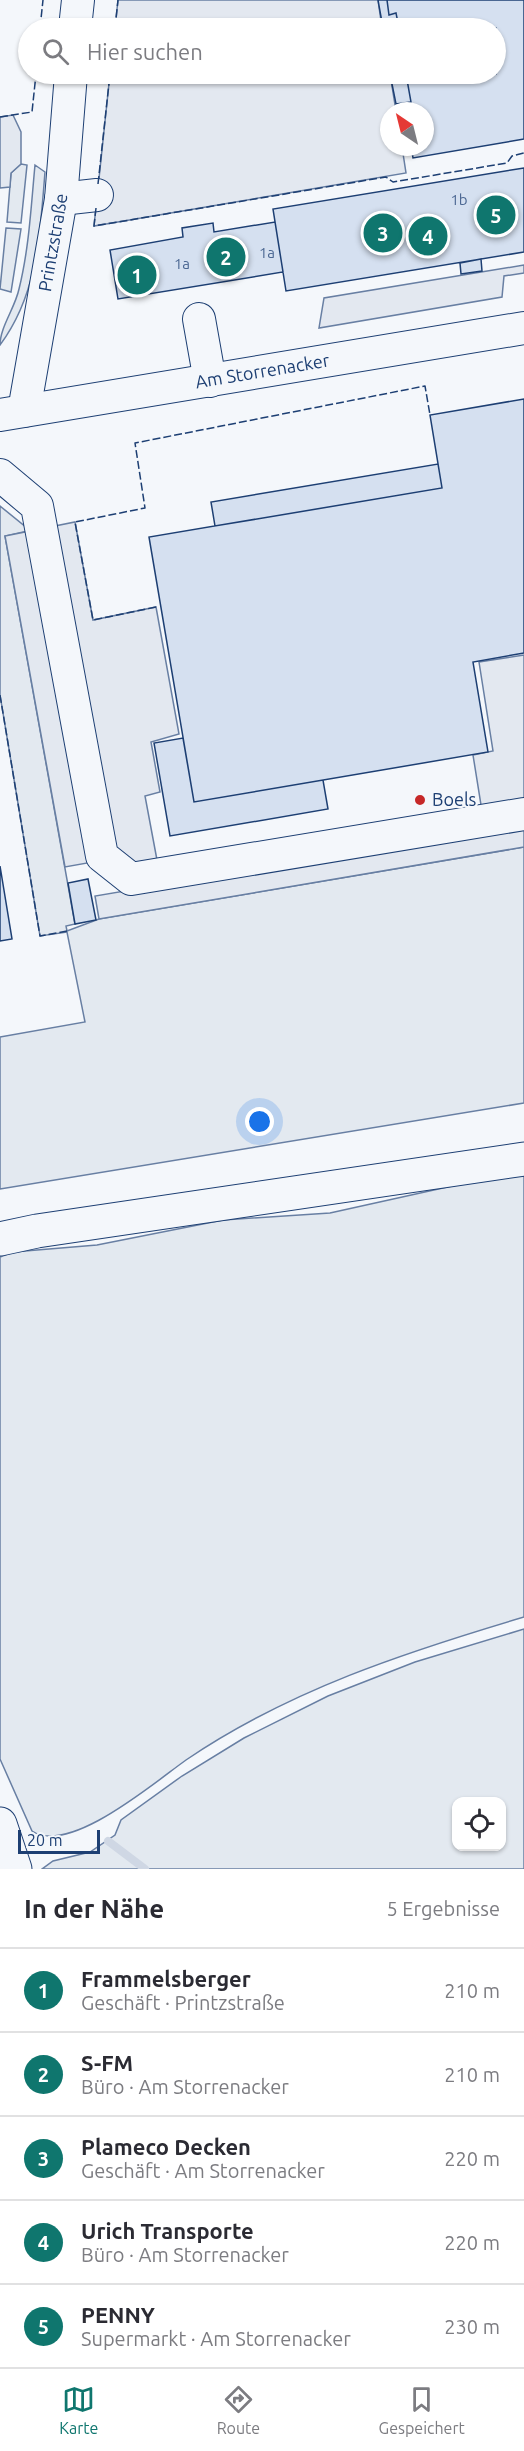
<!DOCTYPE html>
<html lang="de">
<head>
<meta charset="utf-8">
<style>
	body { margin:0; font-family:Ubuntu,sans-serif; background:#f2f2f3; color:#2b2b33 }
	.controls { position:absolute; right:18px; bottom:18px; display:grid; overflow:hidden; border-radius:12px; box-shadow:0 2px 4px #0004 }
	.controls button { width:54px; height:54px; display:grid; place-items:center; padding:0; border:0; border-bottom:2px solid #e1e1e2; background:#fff; color:#2b2b33; font:30px sans-serif }
	.compass { position:absolute; left:380px; top:102px; width:54px; height:54px; border-radius:50%; background:#fff; box-shadow:0 2px 4px #0004; rotate:325deg }
	.scale { position:absolute; left:18px; bottom:15px; width:82px; box-sizing:border-box; padding-left:6px; border:3px solid #1d3f73; border-top:0; font-size:16px; line-height:21px; white-space:nowrap; color:#1d3f73; -webkit-text-stroke:4px #f4f7fb; paint-order:stroke }
	.you { position:absolute; left:260px; top:1122px; width:21px; height:21px; margin:-15px; border:4px solid #fff; border-radius:50%; background:#1a73e8; box-shadow:0 0 0 9px #1a73e833 }
	.badge { display:grid; place-items:center; width:39px; height:39px; border-radius:50%; background:#0f766e; color:#fff; font-size:20px; font-weight:700 }
	.pin { position:absolute; translate:-50% -50%; border:3px solid #fff; box-shadow:0 2px 6px #0006 }
	.list { margin:0; padding:0; list-style:none }
	h2 { display:flex; justify-content:space-between; align-items:center; height:78px; margin:0; padding:0 24px; font-size:26px }
	h2 small { font-size:20px; font-weight:400; color:#7c7c81 }
	.list li { display:grid; grid-template-columns:39px 1fr auto; gap:18px; align-items:center; box-sizing:border-box; height:84px; padding:0 24px; border-top:2px solid #e1e1e2 }
	.list b { display:block; font-size:22px; white-space:nowrap }
	.list p { margin:0; font-size:20px; white-space:nowrap; color:#7c7c81 }
	.list em { font-size:20px; font-style:normal; color:#7c7c81 }
	.icon { flex:none; width:33px; height:33px; fill:none; stroke:currentColor; stroke-width:2; stroke-linecap:round; stroke-linejoin:round }
	.map { position:relative; flex:none; width:524px; height:1869px; overflow:hidden }
	.search { position:absolute; background:#fff; box-shadow:0 2px 4px #0004; left:18px; right:18px; top:18px; height:66px; display:flex; align-items:center; gap:15px; box-sizing:border-box; padding:0 21px; border-radius:33px; color:#7c7c81; font-size:22px }
	.sheet { height:498px; background:#fff }
	nav { display:flex; justify-content:space-around; align-items:center; box-sizing:border-box; height:84px; border-top:2px solid #e1e1e2; background:#fff; font-size:16px; color:#7c7c81 }
	nav a { display:grid; justify-items:center; gap:3px }
	nav .on { color:#0f766e }
	.map>svg:first-child { display:block }
</style>
</head>
<body>
<div class="map">
<svg width="524" height="1869" viewBox="0 0 524 1869">
	<rect width="100%" height="100%" fill="#f4f7fb"/>
	<!-- green -->
	<path fill="#e3e9f0" stroke="#687fa3" stroke-width="1.5" fill-rule="evenodd" d="M21,164L27,165L21,223L7,222L11,173Z
		M35,165L45,172C40,233 38,294 0,345C0,327 15,308 19,289C29,249 31,207 35,165Z
		M6,228L21,229L11,292L0,289Z
		M0,506L27,528L28,531L5,536L75,924L66,926L67,931L99,919L524,847V1103L0,1189V1037L85,1022L67,932L40,936L0,695Z
		M524,1174V1617C406,1652 289,1690 186,1760C155,1782 69,1856 32,1831L0,1759V1257L13,1252L97,1245L223,1220L330,1213L470,1182Z
		M524,1629V1869H42L53,1861L90,1852L115,1835L121,1820L182,1776L244,1738L328,1696L415,1662ZM456,1802H502V1846H456Z"/>
	<!-- parking -->
	<path fill="#e3e8f0" stroke="#687fa3" stroke-width="1.5" d="M118,0H378L382,28H115Z
		M110,74H390L396,111H389V147H402L406,173L94,226Z
		M13,115L21,132V164L11,173L10,187L0,188V117Z
		M524,265V273L504,276L502,297L319,328L324,298Z
		M75,522L93,620L156,607L179,734L151,742L160,792L145,796L157,860L117,867L115,858L65,867L5,536Z
		M524,655V847L99,919L95,896L485,830L473,755L493,751L479,662Z"/>
	<g fill="none" stroke-linecap="round" stroke-linejoin="round">
		<!-- stream -->
		<path stroke="#cfd7e4" stroke-width="8" d="M108,1841L145,1869"/>
	</g>
	<!-- building -->
	<path fill="#d5e0f0" stroke="#1d3f73" stroke-width="1.5" d="M378,0H387L389,15L396,13L399,28H383Z
		M387,0H524V139L413,158L411,147H425V111H405L404,103L411,102L406,74H496V28H399L396,13L389,15Z
		M390,74H406L411,102L396,104Z
		M524,168V252L286,291L273,209Z
		M275,222L283,272L118,299L110,250L183,237L182,228L213,223L214,232Z
		M481,259L482,271L461,274L460,263Z
		M524,399V653L473,662L488,752L194,802L149,537L442,488L430,415Z
		M438,464L442,488L215,526L211,502Z
		M183,738L194,802L323,780L328,809L170,836L154,743Z
		M0,866L12,939L0,941Z
		M88,879L96,920L75,924L68,883Z"/>
	<g fill="none" stroke-linecap="round" stroke-linejoin="round">
		<defs>
			<g id="minor">
				<path d="M75,28L78,0"/>
				<path d="M61,199L97,195"/>
				<path d="M199,319L210,381"/>
				<path id="s1" d="M24,411L61,199L71,74"/>
				<path id="s2" d="M0,415L524,328"/>
				<path d="M0,475L37,506L102,856L131,879L524,814"/>
			</g>
			<path id="major" d="M0,1239L37,1231L524,1159
				M0,1824L15,1869"/>
		</defs>
		<!-- minor casing -->
		<use href="#minor" stroke="#1d3f73" stroke-width="34"/>
		<!-- major casing -->
		<use href="#major" stroke="#1d3f73" stroke-width="35"/>
		<!-- minor -->
		<use href="#minor" stroke="#f4f7fb" stroke-width="32"/>
		<!-- major -->
		<use href="#major" stroke="#f4f7fb" stroke-width="33"/>
		<!-- fence -->
		<path stroke="#1d3f73" stroke-width="1.5" stroke-dasharray="8 3" stroke-linecap="butt" d="M40,28L43,0
			M115,28L118,0
			M0,117L32,112L36,74
			M98,184L110,74
			M96,208L94,226L386,177L393,182L507,163L512,156L524,153
			M156,607L93,620L75,522L145,508L135,443L425,386L430,415
			M0,695L40,936L67,931"/>
	</g>
	<!-- markers -->
	<circle fill="#c62828" stroke="#f4f7fb" stroke-width="2" cx="420" cy="800" r="6"/>
	<g text-anchor="middle" stroke-width="4.5" stroke-linejoin="round" paint-order="stroke">
		<!-- number labels -->
		<g font-size="15" fill="#4b6792">
			<text x="459" y="205">1b</text>
			<text x="267" y="258">1a</text>
			<text x="182" y="269">1a</text>
		</g>
		<!-- street labels -->
		<g font-size="18" fill="#1d3f73" stroke="#f4f7fb">
			<text dy="6" stroke="none"><textPath href="#s1" startOffset="171">Printzstraße</textPath></text>
			<text dy="6" stroke="none"><textPath href="#s2" startOffset="266">Am Storrenacker</textPath></text>
		</g>
		<!-- poi labels -->
		<g font-size="18" fill="#1d3f73" stroke="#f4f7fb" text-anchor="start">
			<text x="432" y="806">Boels</text>
		</g>
	</g>
</svg>
<div class="controls">
<button><svg class="icon" aria-label="locate" viewBox="0 0 24 24"><circle cx="12" cy="12" r="6"/><path d="M12 2v4M12 18v4M2 12h4M18 12h4"/></svg></button>
</div>
<svg class="compass" viewBox="-18 -18 36 36"><path d="M0-13l5 13h-10z" fill="#e53935"/><path d="M0 13l5-13h-10z" fill="#7c7c81"/></svg>
<div class="scale">20 m</div>
<div class="you"></div>
<div class="pin badge" style="left:137px;top:275px">1</div>
<div class="pin badge" style="left:226px;top:257px">2</div>
<div class="pin badge" style="left:383px;top:233px">3</div>
<div class="pin badge" style="left:428px;top:236px">4</div>
<div class="pin badge" style="left:496px;top:215px">5</div>
<div class="search"><svg class="icon" aria-label="search" viewBox="0 0 24 24"><circle cx="10" cy="10" r="6"/><path d="M15 15l6 6"/></svg>Hier suchen</div>
</div>
<section class="sheet">
<h2>In der Nähe<small>5 Ergebnisse</small></h2>
<ul class="list">
<li><span class="badge">1</span><div><b>Frammelsberger</b><p>Geschäft · Printzstraße</p></div><em>210 m</em></li>
<li><span class="badge">2</span><div><b>S-FM</b><p>Büro · Am Storrenacker</p></div><em>210 m</em></li>
<li><span class="badge">3</span><div><b>Plameco Decken</b><p>Geschäft · Am Storrenacker</p></div><em>220 m</em></li>
<li><span class="badge">4</span><div><b>Urich Transporte</b><p>Büro · Am Storrenacker</p></div><em>220 m</em></li>
<li><span class="badge">5</span><div><b>PENNY</b><p>Supermarkt · Am Storrenacker</p></div><em>230 m</em></li>
</ul>
</section>
<nav>
<a class="on"><svg class="icon" aria-label="map" viewBox="0 0 24 24"><path d="M3 6l6-2 6 2 6-2v14l-6 2-6-2-6 2zM9 4v14M15 6v14"/></svg>Karte</a>
<a><svg class="icon" aria-label="directions" viewBox="0 0 24 24"><path d="M12 3l9 9-9 9-9-9zM9 14v-3h6M13 9l2 2-2 2"/></svg>Route</a>
<a><svg class="icon" aria-label="saved" viewBox="0 0 24 24"><path d="M7 4h10v16l-5-4-5 4z"/></svg>Gespeichert</a>
</nav>
</body>
</html>
